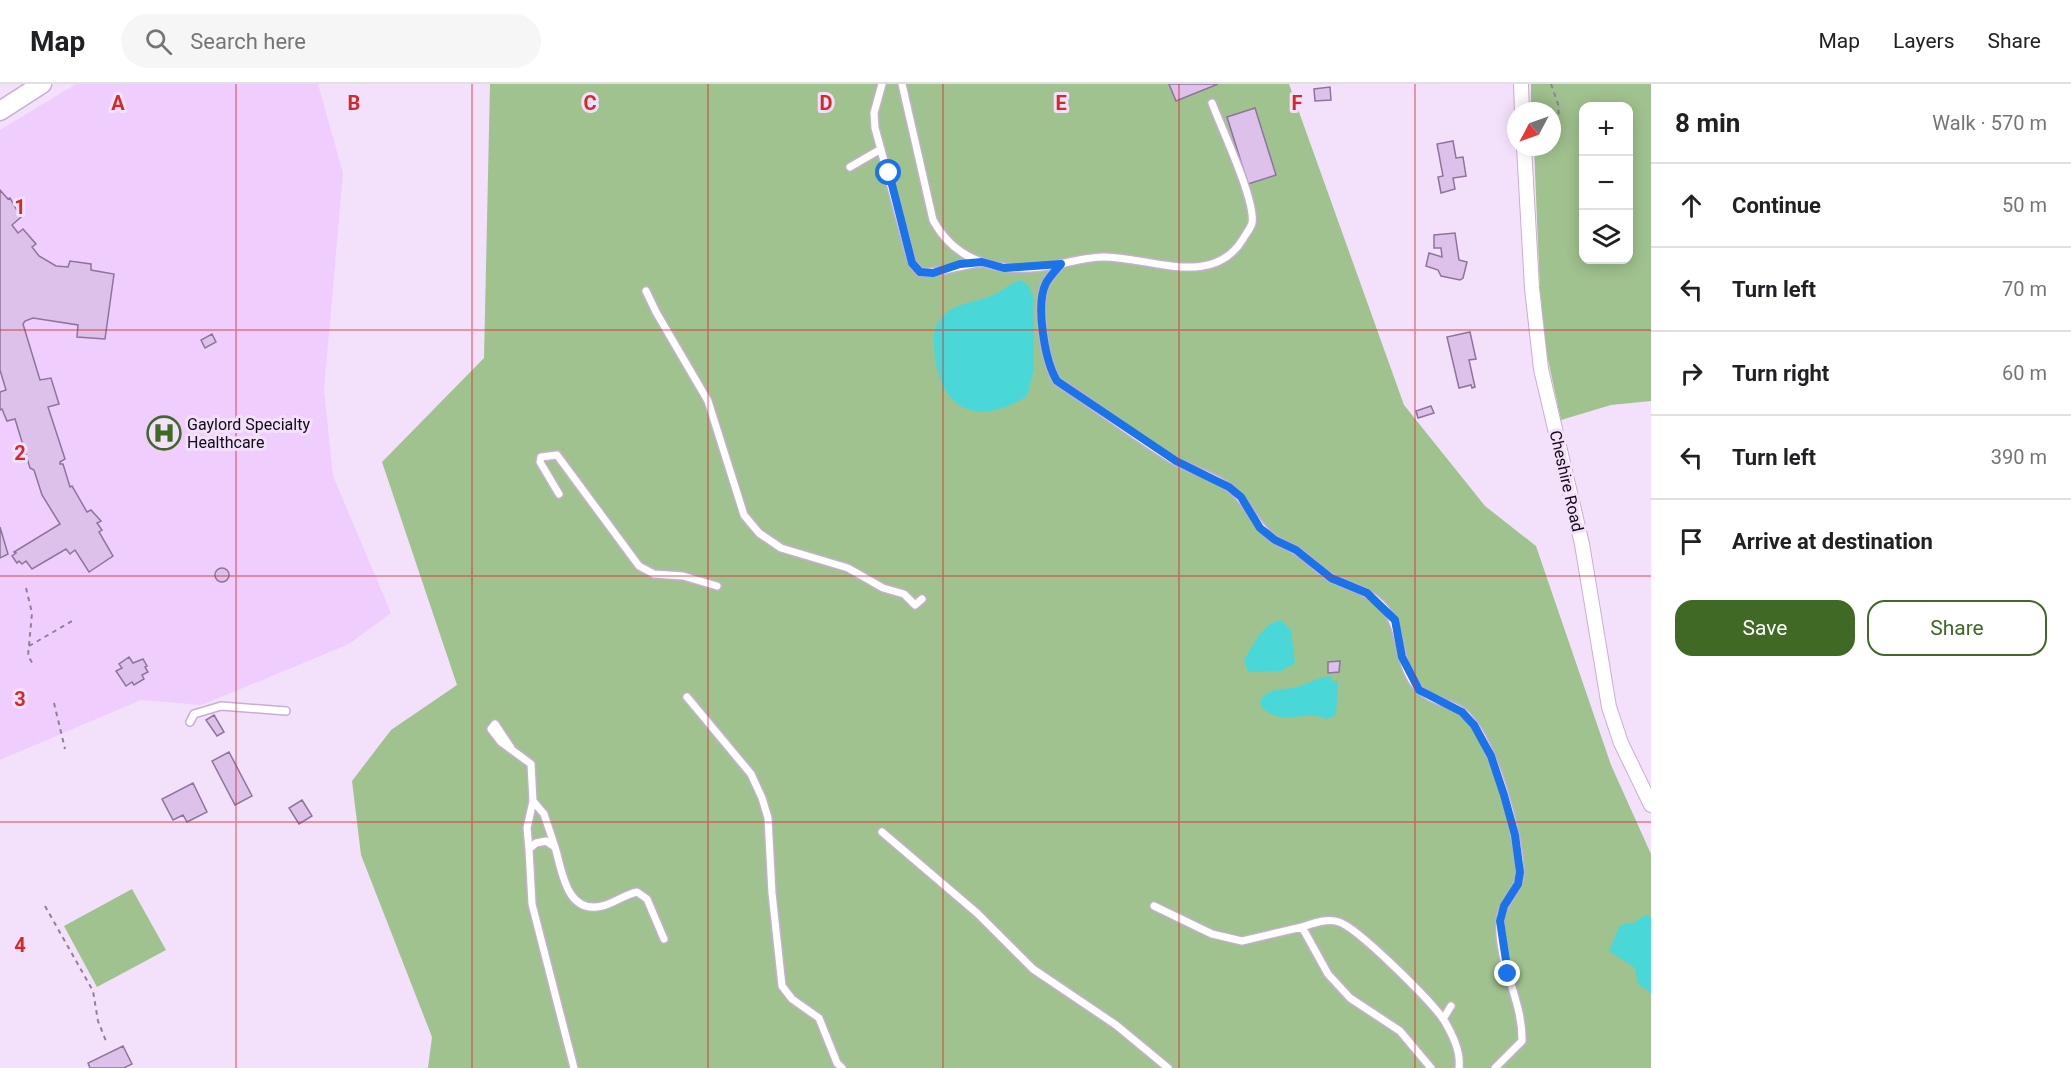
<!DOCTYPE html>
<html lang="en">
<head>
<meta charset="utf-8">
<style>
	body { margin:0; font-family:Roboto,sans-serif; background:#f6f6f6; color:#202124 }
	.controls { position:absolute; right:18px; top:18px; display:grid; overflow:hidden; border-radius:12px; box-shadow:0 3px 15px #0003 }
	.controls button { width:54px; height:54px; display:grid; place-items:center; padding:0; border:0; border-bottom:2px solid #e0e0e0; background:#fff; color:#202124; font:30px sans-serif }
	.compass { position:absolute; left:1507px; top:18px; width:54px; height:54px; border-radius:50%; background:#fff; box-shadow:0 3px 15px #0003; rotate:229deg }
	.stop { position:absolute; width:18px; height:18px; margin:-14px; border:4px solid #1a73e8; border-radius:50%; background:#fff }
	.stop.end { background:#1a73e8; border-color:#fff; box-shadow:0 2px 6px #0008 }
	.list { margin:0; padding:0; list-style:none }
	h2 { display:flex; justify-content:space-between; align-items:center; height:78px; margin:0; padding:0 24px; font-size:26px }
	h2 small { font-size:20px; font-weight:400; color:#757577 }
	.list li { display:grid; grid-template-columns:39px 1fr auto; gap:18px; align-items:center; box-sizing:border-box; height:84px; padding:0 24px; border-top:2px solid #e0e0e0 }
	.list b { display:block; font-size:22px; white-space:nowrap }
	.list em { font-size:20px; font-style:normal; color:#757577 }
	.actions { display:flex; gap:12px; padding:18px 24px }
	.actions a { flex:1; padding:14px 0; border:2px solid #3f6925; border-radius:18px; text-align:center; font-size:21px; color:#3f6925 }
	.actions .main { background:#3f6925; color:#fff }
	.icon { flex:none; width:33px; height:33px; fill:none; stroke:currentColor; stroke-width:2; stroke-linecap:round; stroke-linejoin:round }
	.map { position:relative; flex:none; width:1651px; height:984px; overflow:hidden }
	header { display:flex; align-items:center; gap:36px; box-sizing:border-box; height:84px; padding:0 30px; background:#fff; border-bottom:2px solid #e0e0e0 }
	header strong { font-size:28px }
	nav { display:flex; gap:33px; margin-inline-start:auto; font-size:21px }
	.search { width:420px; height:54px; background:#f6f6f6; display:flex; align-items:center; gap:15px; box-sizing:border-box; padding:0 21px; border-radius:33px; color:#757577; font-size:22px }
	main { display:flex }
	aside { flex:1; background:#fff }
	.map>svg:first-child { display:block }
</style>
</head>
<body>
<header>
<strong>Map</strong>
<div class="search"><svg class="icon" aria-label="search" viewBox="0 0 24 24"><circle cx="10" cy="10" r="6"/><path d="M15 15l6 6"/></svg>Search here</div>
<nav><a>Map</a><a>Layers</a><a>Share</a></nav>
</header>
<main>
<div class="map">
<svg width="1651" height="984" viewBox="0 0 1651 984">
	<rect width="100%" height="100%" fill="#f3e1fb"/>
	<!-- built -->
	<path fill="#efcefe" d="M76,0H318L343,89L324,306L333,392L391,529L349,560L202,621L141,616L0,676V46Z"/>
	<!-- green -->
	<path fill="#a0c28e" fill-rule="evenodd" d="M490,0H1289L1404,321L1485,422L1536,462L1611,681L1651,770V984H428L432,953L361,771L352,697L391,646L457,601L382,378L484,274Z
		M1531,0H1651V317L1611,321L1561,336L1547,271L1540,208L1534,63H1552V27H1531ZM1628,22V176H1584V22Z
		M132,805L166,866L97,903L64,842Z"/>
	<!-- water -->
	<path fill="#4ad7d8" d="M1021,196L1029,202L1033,213L1034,285L1027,312C981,342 942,329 935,273C934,258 931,246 942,233C957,217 979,219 997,209C1005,205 1011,199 1021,196Z
		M1281,536L1291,546L1295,579L1281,587L1248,588L1244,576C1253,561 1263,539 1281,536Z
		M1331,592L1332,597H1338L1336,631L1327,635C1304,625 1284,644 1261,623L1260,617C1269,602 1285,607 1300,602C1313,598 1315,594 1331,592Z
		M1645,831L1651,833V909L1638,900L1635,884L1609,867L1619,843L1625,839L1632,840Z"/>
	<!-- building -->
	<path fill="#ddc1ea" stroke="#8e749a" stroke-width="1.5" d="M1169,0H1218L1176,17Z
		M1330,3L1331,16L1315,17L1314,5Z
		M1255,24L1276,91L1248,100L1227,33Z
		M1453,57L1456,74L1463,73L1466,92L1453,94L1455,105L1441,109L1438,93L1443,92L1437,60Z
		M0,106L8,115L10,114L21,133L12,141L18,149L23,145L36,160L32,163L39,172L56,182L68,183L70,177L91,180V186L114,190L105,255L77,253L78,241L33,234L25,237L23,240L40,296L51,294L59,320L48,323L65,375L60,378V380H63L70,403L72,402L87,428L91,426L101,437L97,439L102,446L99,448L113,472L89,488L75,466L70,470L66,465L32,485L26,477L22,480L19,477L17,479L12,472L16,469L14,468L60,440L42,411L34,386L30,384L15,335L7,337L2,325L0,326V308L6,306L0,286Z
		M1455,149L1459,176L1467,178L1463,194L1460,196L1441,192L1438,186L1426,182L1429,169L1442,173L1441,164H1434V151Z
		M1470,248L1476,275L1469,276L1475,303L1472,304L1471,301L1459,304L1447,253Z
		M212,250L216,258L205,264L201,256Z
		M1431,322L1434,329L1418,334L1416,327Z
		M0,443L8,470L0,474Z
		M215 491a7 7 0 1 1 14 0a7 7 0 1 1-14 0Z
		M129,573L133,579L143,575L147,582L145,583L148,588L142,591L144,595L134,601L132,598L126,602L116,587L122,584L119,580Z
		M1340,577L1339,588L1328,589V578Z
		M214,631L224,648L217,652L206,636Z
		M229,668L252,712L235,721L212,677Z
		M193,699L207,728L187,738L183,731L173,736L162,715Z
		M302,716L312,732L299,740L289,724Z
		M123,962L132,980L124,984H90L88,979Z"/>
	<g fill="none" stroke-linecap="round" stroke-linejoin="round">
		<defs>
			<path id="service" d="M882,0L874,29L875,44L912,179L920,188C940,190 960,181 980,179
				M902,0L933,136C959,184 1009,190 1060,180C1074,177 1089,173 1104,173C1150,173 1213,205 1243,155C1245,151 1251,144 1252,139C1256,117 1221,43 1212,19
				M850,83L881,65
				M1061,180C1056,186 1050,192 1046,199C1035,221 1045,277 1057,297C1096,323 1133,351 1173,376C1191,386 1213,391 1230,404C1249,418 1254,441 1274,455C1281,460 1290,462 1298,468C1309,475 1318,486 1330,493C1348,503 1364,504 1381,520C1405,543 1395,581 1419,605C1430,617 1450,618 1463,628C1493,653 1519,749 1520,788C1520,807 1501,818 1500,837C1497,879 1523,916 1522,957L1495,984
				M646,207L656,228L708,317L744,431L759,449L781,464L848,484L883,504L904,510L915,521L922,515
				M559,410L540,378L541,373L557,371L639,482L654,490L683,492L717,502
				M687,613L751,690L762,714L768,734L772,809L782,902L792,915L819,934L837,979L842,984
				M190,638L194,630L221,622L286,627
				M511,664L495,640L491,645L501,658L531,680L533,717L544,730L555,763
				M882,748L977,829L1033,885L1116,941L1168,984
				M529,765L527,744L533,717
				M1154,822L1212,850L1242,857L1302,843L1328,890L1350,914L1400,947L1431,984
				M1302,843C1314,839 1327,834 1339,838C1358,844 1431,917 1444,936C1452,950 1461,967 1459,984
				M1443,935L1451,922
				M574,984L532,820L529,765L536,759L546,757L555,763C562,786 566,831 602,822C614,819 624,811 637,808L647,815L664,855"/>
			<path id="minor" d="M1521,0L1522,27
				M1524,63L1532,204L1541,285L1582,460L1609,623L1621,659L1651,721"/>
			<path id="tertiary" d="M0,27L42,0"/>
		</defs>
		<!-- service casing -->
		<use href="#service" stroke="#c9add5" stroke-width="10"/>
		<!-- minor casing -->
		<use href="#minor" stroke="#c9add5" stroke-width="16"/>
		<!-- tertiary casing -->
		<use href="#tertiary" stroke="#c9add5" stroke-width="21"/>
		<!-- path -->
		<path stroke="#8f8095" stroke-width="2" stroke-dasharray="4.5 4.5" stroke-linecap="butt" d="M1551,0L1558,20L1559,34
			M26,504L32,529L28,572L33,580
			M29,562L74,536
			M54,619L65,665
			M45,822L93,907L98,937L106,957"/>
		<!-- service -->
		<use href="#service" stroke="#fff" stroke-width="7"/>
		<!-- minor -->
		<use href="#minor" stroke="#fff" stroke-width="14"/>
		<!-- tertiary -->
		<use href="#tertiary" stroke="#fff" stroke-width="18"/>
	</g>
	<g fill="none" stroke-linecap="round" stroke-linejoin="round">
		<!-- route -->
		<path stroke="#1a73e8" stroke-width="8" d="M889,89L912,179L920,188L933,189L960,180L982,178L1004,184L1061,180C1056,186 1050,192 1046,199C1035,221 1045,277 1057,297L1176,377L1229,403L1241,413L1260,444L1275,456L1296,466L1331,494L1367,509L1395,536L1402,573L1419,606L1462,628L1474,641L1491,672L1504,711L1515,751L1520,788L1518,800L1504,822L1500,837L1508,890"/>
	</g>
	<!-- grid -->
	<path fill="none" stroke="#d62828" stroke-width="1.5" stroke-opacity="0.55" d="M236,0V984M472,0V984M708,0V984M943,0V984M1179,0V984M1415,0V984M0,246H1651M0,492H1651M0,738H1651"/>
	<!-- icons -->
	<defs>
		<symbol id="hospital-ring" viewBox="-11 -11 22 22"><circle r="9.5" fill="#f3e1fb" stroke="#3f6925" stroke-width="1.5"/><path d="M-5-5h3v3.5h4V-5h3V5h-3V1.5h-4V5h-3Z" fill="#3f6925"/></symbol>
	</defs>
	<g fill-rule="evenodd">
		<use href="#hospital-ring" x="145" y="330" width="38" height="38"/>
	</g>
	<g text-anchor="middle" stroke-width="6" stroke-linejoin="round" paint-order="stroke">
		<!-- poi labels -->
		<g font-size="16" fill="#130917" stroke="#f3e1fb" text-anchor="start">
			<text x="187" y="346">Gaylord Specialty<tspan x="187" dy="18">Healthcare</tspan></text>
		</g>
		<!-- street labels -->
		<g font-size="16" fill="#130917" stroke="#f3e1fb">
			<text transform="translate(1567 397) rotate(77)" y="6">Cheshire Road</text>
		</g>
	</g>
	<g font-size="20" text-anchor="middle" font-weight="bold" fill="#d62828" stroke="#f3e1fb" stroke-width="6" stroke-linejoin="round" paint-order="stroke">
		<text x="118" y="26">A</text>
		<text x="354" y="26">B</text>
		<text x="590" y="26">C</text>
		<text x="826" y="26">D</text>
		<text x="1061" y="26">E</text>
		<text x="1297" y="26">F</text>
		<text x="20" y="130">1</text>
		<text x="20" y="376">2</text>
		<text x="20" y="622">3</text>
		<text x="20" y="868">4</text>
	</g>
</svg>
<div class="controls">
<button>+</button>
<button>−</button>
<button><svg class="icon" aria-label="layers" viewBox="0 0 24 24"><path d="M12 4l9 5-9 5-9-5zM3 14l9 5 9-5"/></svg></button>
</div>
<svg class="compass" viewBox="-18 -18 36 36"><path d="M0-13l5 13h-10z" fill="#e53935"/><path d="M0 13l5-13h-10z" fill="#757577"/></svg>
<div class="stop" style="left:889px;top:89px"></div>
<div class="stop end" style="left:1508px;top:890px"></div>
</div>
<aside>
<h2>8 min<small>Walk · 570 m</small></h2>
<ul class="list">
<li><svg class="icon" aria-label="ahead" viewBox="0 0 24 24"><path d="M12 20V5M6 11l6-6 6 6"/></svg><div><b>Continue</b></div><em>50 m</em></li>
<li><svg class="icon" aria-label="left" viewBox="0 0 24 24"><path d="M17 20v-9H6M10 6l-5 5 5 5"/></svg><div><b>Turn left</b></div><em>70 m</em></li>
<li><svg class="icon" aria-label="right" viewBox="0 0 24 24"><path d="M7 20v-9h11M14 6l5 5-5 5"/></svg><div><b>Turn right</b></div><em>60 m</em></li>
<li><svg class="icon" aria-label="left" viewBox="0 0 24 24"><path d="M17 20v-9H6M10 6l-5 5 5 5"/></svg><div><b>Turn left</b></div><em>390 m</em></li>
<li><svg class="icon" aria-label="arrive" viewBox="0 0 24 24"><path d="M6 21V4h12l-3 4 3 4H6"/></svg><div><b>Arrive at destination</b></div></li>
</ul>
<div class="actions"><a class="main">Save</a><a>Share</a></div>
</aside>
</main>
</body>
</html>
